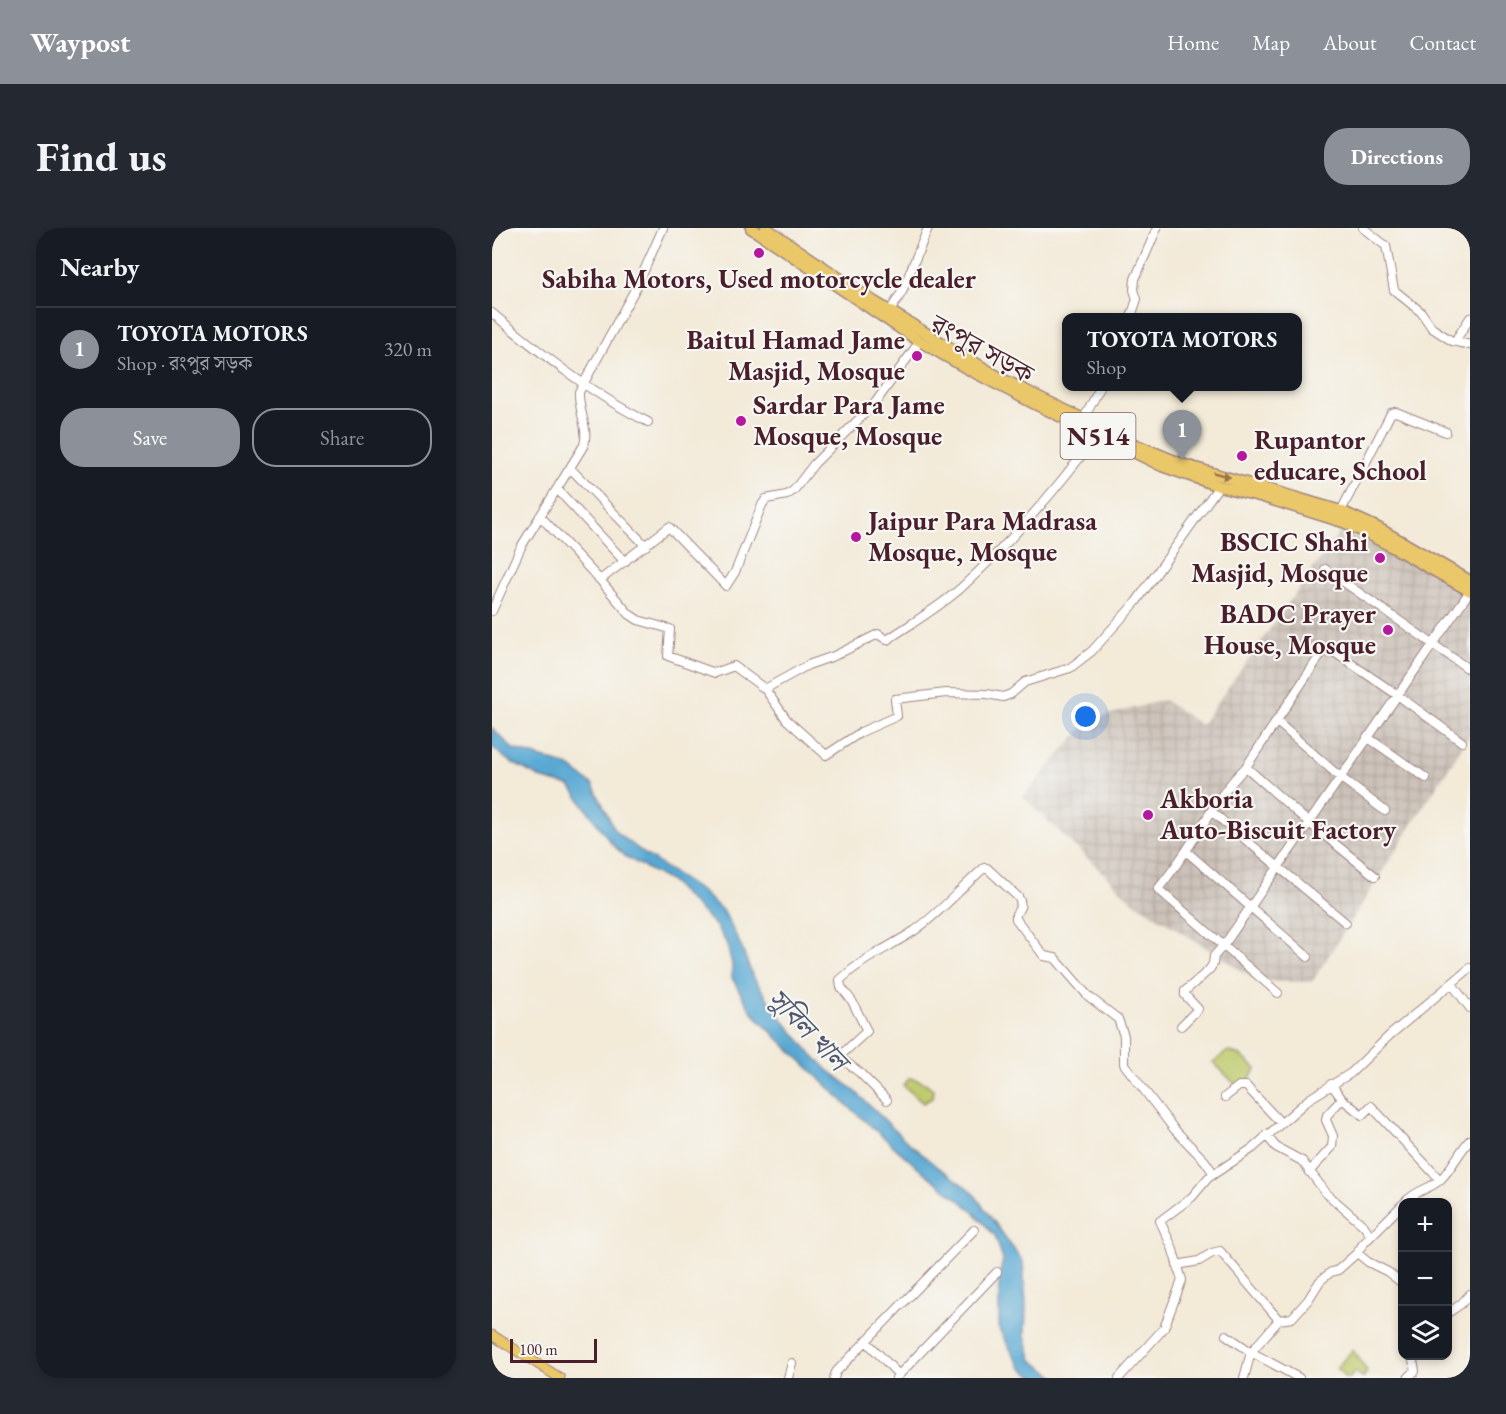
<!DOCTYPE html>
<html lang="en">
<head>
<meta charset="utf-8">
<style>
	body { margin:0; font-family:"EB Garamond","Noto Serif Bengali",serif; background:#242831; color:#f1f3f6 }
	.controls { position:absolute; right:18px; bottom:18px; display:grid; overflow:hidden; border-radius:12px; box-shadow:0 3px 9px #0003 }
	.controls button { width:54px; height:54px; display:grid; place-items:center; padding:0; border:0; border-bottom:2px solid #363941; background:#171b24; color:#f1f3f6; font:30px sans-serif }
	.scale { position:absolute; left:18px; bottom:15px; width:87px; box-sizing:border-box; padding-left:6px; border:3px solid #4a1f2b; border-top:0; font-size:16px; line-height:21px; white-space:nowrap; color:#4a1f2b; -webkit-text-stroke:4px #f6f6f2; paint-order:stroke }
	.you { position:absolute; left:594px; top:489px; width:21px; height:21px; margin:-15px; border:4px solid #fff; border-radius:50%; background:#1a73e8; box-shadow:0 0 0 9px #1a73e833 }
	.badge { display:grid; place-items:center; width:39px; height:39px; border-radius:50%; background:#8c9099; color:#fff; font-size:20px; font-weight:700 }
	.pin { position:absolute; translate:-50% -50px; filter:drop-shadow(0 2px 3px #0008) }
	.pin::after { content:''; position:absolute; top:32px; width:21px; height:18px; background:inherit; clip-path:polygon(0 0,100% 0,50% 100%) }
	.popup { position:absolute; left:570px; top:85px; width:240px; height:78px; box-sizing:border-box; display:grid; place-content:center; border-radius:12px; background:#171b24; filter:drop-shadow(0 2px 4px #0005); font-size:20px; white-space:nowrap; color:#9ea1a6 }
	.popup b { font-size:22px; color:#f1f3f6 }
	.popup::after { content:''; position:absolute; left:50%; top:100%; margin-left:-12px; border:12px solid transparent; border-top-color:#171b24 }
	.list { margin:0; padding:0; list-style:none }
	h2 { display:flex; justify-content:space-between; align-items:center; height:78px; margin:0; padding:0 24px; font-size:26px }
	h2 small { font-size:20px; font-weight:400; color:#9ea1a6 }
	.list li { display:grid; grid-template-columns:39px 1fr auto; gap:18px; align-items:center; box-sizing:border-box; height:84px; padding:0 24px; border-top:2px solid #363941 }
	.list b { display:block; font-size:22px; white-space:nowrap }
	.list p { margin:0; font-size:20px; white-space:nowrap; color:#9ea1a6 }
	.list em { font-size:20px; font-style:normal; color:#9ea1a6 }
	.actions { display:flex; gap:12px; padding:18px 24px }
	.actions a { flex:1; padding:14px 0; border:2px solid #8c9099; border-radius:24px; text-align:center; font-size:21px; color:#8c9099 }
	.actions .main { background:#8c9099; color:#fff }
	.icon { flex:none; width:33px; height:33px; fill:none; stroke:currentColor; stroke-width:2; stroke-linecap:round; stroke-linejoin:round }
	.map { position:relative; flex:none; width:978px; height:1150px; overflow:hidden; border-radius:24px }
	header { display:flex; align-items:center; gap:36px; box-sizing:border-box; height:84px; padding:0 30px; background:#8c9099; color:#fff }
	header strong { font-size:28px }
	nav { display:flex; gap:33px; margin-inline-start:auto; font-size:21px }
	.intro { display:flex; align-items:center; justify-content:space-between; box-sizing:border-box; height:144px; padding:0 36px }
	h1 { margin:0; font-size:42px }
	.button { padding:15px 27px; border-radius:24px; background:#8c9099; color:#fff; font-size:21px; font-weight:700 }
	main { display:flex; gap:36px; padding:0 36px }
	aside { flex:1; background:#171b24; border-radius:24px; box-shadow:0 3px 9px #0003 }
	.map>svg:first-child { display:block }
</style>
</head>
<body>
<header>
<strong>Waypost</strong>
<nav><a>Home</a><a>Map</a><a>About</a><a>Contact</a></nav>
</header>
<div class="intro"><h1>Find us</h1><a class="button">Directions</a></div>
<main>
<aside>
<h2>Nearby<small></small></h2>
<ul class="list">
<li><span class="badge">1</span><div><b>TOYOTA MOTORS</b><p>Shop · রংপুর সড়ক</p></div><em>320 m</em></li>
</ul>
<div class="actions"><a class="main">Save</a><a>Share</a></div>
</aside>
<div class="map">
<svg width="978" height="1150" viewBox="0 0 978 1150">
	<defs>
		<pattern id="industrial-grid" width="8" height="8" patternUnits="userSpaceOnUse" patternTransform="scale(1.5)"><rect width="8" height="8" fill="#ccc2b9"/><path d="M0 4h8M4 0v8" fill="none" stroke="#b1a69f"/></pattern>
	</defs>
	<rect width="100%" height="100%" fill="#f6f6f2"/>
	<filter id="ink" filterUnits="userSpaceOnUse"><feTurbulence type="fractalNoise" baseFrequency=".0167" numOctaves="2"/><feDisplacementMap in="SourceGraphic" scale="12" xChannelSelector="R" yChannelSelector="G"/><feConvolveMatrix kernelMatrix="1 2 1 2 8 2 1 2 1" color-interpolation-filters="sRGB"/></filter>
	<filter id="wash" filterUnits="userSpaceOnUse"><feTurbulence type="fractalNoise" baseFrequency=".008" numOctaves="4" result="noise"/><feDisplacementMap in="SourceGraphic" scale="24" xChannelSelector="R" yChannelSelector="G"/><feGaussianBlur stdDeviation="1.35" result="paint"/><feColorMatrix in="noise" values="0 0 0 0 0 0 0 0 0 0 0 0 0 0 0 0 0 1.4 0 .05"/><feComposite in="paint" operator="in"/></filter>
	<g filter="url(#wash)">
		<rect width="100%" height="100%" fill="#f3ead8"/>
		<!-- industrial -->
		<path fill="url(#industrial-grid)" d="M854,295L978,363V506L820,754H767L639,672L531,569L597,492L672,472L709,497Z"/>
		<!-- green -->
		<path fill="#beca6c" stroke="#84744c" stroke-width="1.5" d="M736,823L748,827L764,841L754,856L745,858L721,834Z
			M418,850L433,855L441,861L440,870L431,875L411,857Z
			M861,1122L875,1143L871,1150L863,1143L858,1150H853L845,1139Z"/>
		<!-- water -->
		<path fill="#59a8d3" stroke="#52647f" stroke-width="1.5" d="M0,500L21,521L76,538L101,557L124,604L153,626L210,664L232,684L249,718L261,749L287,787L317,823L336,842L362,862L412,911L444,938L480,963L531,1034L534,1077L533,1108L540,1132L565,1150H544L529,1140L507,1101V1050L511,1032L503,1008L480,982L425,939L354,876L269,794L258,781L240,750V736L234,714L224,698L179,654L134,629L120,616L78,558L51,551L17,533L0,519Z"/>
	</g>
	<g filter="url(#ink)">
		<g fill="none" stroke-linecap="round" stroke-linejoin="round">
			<defs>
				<path id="minor" d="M871,0L894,18L902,62L929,84L940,100L960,113L978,117
					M398,83L410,64L436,0
					M0,85C47,124 101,167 156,194
					M639,89L645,71L642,62L643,51L665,0
					M963,113L978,90
					M592,190L609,158
					M78,240L154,318
					M65,261L133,334
					M849,283L899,185L904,184L954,204
					M48,288L108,352L137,386L146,392L178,401L176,428L223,445L242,438L273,461L295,492L334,527L369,504L405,488L403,471L454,465L495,466L511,469L519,466L533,454L578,440L600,423L644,374L727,258
					M833,341L978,442
					M108,352L177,299L234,358L243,344L270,277L274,271L295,267L302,262L322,236L383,175L428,113
					M0,383L29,319L92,217C97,200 86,182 87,164L147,54L171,0
					M273,461L316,437L342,428L386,406L395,412C420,395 448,379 470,359C520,313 564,262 605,207
					M784,493L848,549L893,583
					M875,509L934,550
					M754,539L816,594L883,648
					M719,583L854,695
					M694,623L816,729
					M960,756L978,780
					M786,765L666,661C676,649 685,636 694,623C713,594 729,563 754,539L829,426L836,420L904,466L970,514
					M689,798L706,781L693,767V763L717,742L721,736L722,728L732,717L978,363
					M839,856L850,871L870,887L879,878L948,952
					M733,869L747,858H754L789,895
					M395,872L367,844L350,831V826L375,803L360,773L349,759L348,752C371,730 396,720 422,703C448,685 468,661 492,640H495L526,669C531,676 528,680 524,686V691L552,728L563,730L596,768L626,791L632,808V836L682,901L713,933L722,946
					M774,907L784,919L810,933L834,965L872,998L879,1008
					M817,944L840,919L841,908L834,892L835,887L850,871
					M913,974C926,961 937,962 949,951C960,940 967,924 978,912
					M865,1025L871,1016L910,977
					M685,1037L707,1033L720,1025L728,1023L787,1092L800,1090L816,1072L828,1053L839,1044L846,1042L865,1025L876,1034L896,1044L910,1055
					M956,1085L969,1076L978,1066
					M734,1107L759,1124L807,1150
					M374,1113L407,1147
					M296,1150L300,1135
					M342,1150L344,1144L482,1002
					M404,1150L505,1044
					M627,1150L672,1100L690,1052L680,1019L668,993L700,969L716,950L761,920L817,871L859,845L898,807L978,740
					M752,1150L759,1124L787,1092
					M916,1150L923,1143L921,1132L924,1128"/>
				<path id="major" d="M0,1107L68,1150"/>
				<path id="highway" d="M259,0L424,111L474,140L545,177L670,238L727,258L771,269L854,295L895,316L978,363
					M274,0L381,73L510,151L642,216L693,237L849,283L886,300L978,353"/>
			</defs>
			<!-- minor casing -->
			<use href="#minor" stroke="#9e8482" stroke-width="10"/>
			<!-- major casing -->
			<use href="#major" stroke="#9e8482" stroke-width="11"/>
			<!-- highway casing -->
			<use href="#highway" stroke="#9e8482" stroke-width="13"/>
			<!-- minor -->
			<use href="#minor" stroke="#fff" stroke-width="8"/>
			<!-- major -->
			<use href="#major" stroke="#eac769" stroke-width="9"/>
			<!-- highway -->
			<use href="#highway" stroke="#eac769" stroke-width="10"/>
		</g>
		<!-- one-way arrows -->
		<defs><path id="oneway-solid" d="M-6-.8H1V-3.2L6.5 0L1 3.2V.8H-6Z" transform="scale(1.5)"/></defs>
		<use fill="#9a734a" href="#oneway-solid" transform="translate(730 247) rotate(16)"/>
	</g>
	<!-- markers -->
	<g fill="#b5179e" stroke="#f6f6f2" stroke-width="2">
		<circle cx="267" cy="25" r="6"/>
		<circle cx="425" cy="128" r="6"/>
		<circle cx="249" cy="193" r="6"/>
		<circle cx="750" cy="228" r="6"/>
		<circle cx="364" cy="309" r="6"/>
		<circle cx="888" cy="330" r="6"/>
		<circle cx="896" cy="402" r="6"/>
		<circle cx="656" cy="587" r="6"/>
	</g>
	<g text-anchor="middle" stroke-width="4.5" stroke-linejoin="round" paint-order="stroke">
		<!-- shield labels -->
		<rect fill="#f6f6f2" stroke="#7e6067" stroke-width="1.5" x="568.5" y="185" width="75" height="46" rx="4.5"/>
		<g font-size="26" font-weight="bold" fill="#4a1f2b">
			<text x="606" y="217">N514</text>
		</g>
		<!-- poi labels -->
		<g font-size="27" font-weight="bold" fill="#4a1f2b" stroke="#f6f6f2" text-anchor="start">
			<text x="267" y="60" text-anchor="middle">Sabiha Motors, Used motorcycle dealer</text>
			<text x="413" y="121" text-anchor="end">Baitul Hamad Jame<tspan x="413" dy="31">Masjid, Mosque</tspan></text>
			<text x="261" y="186">Sardar Para Jame<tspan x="261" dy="31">Mosque, Mosque</tspan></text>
			<text x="762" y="221">Rupantor<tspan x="762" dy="31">educare, School</tspan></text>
			<text x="376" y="302">Jaipur Para Madrasa<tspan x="376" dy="31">Mosque, Mosque</tspan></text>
			<text x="876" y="323" text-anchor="end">BSCIC Shahi<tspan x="876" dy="31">Masjid, Mosque</tspan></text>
			<text x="884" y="395" text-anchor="end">BADC Prayer<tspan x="884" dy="31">House, Mosque</tspan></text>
			<text x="668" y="580">Akboria<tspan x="668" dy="31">Auto-Biscuit Factory</tspan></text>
		</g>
		<!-- street labels -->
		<g font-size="27" fill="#4a1f2b" stroke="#f6f6f2">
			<text transform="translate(490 121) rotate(29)" y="9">রংপুর সড়ক</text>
		</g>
		<!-- water labels -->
		<g font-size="28" font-style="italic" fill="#50566e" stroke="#f6f6f2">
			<text transform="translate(316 801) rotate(46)" y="10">সুবিল খাল</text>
		</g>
	</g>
</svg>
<div class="controls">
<button>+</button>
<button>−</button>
<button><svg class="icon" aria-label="layers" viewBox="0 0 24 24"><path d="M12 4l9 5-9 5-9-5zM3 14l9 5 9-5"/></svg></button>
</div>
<div class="scale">100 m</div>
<div class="you"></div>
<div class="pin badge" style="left:690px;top:232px">1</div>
<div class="popup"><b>TOYOTA MOTORS</b>Shop</div>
</div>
</main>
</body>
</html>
